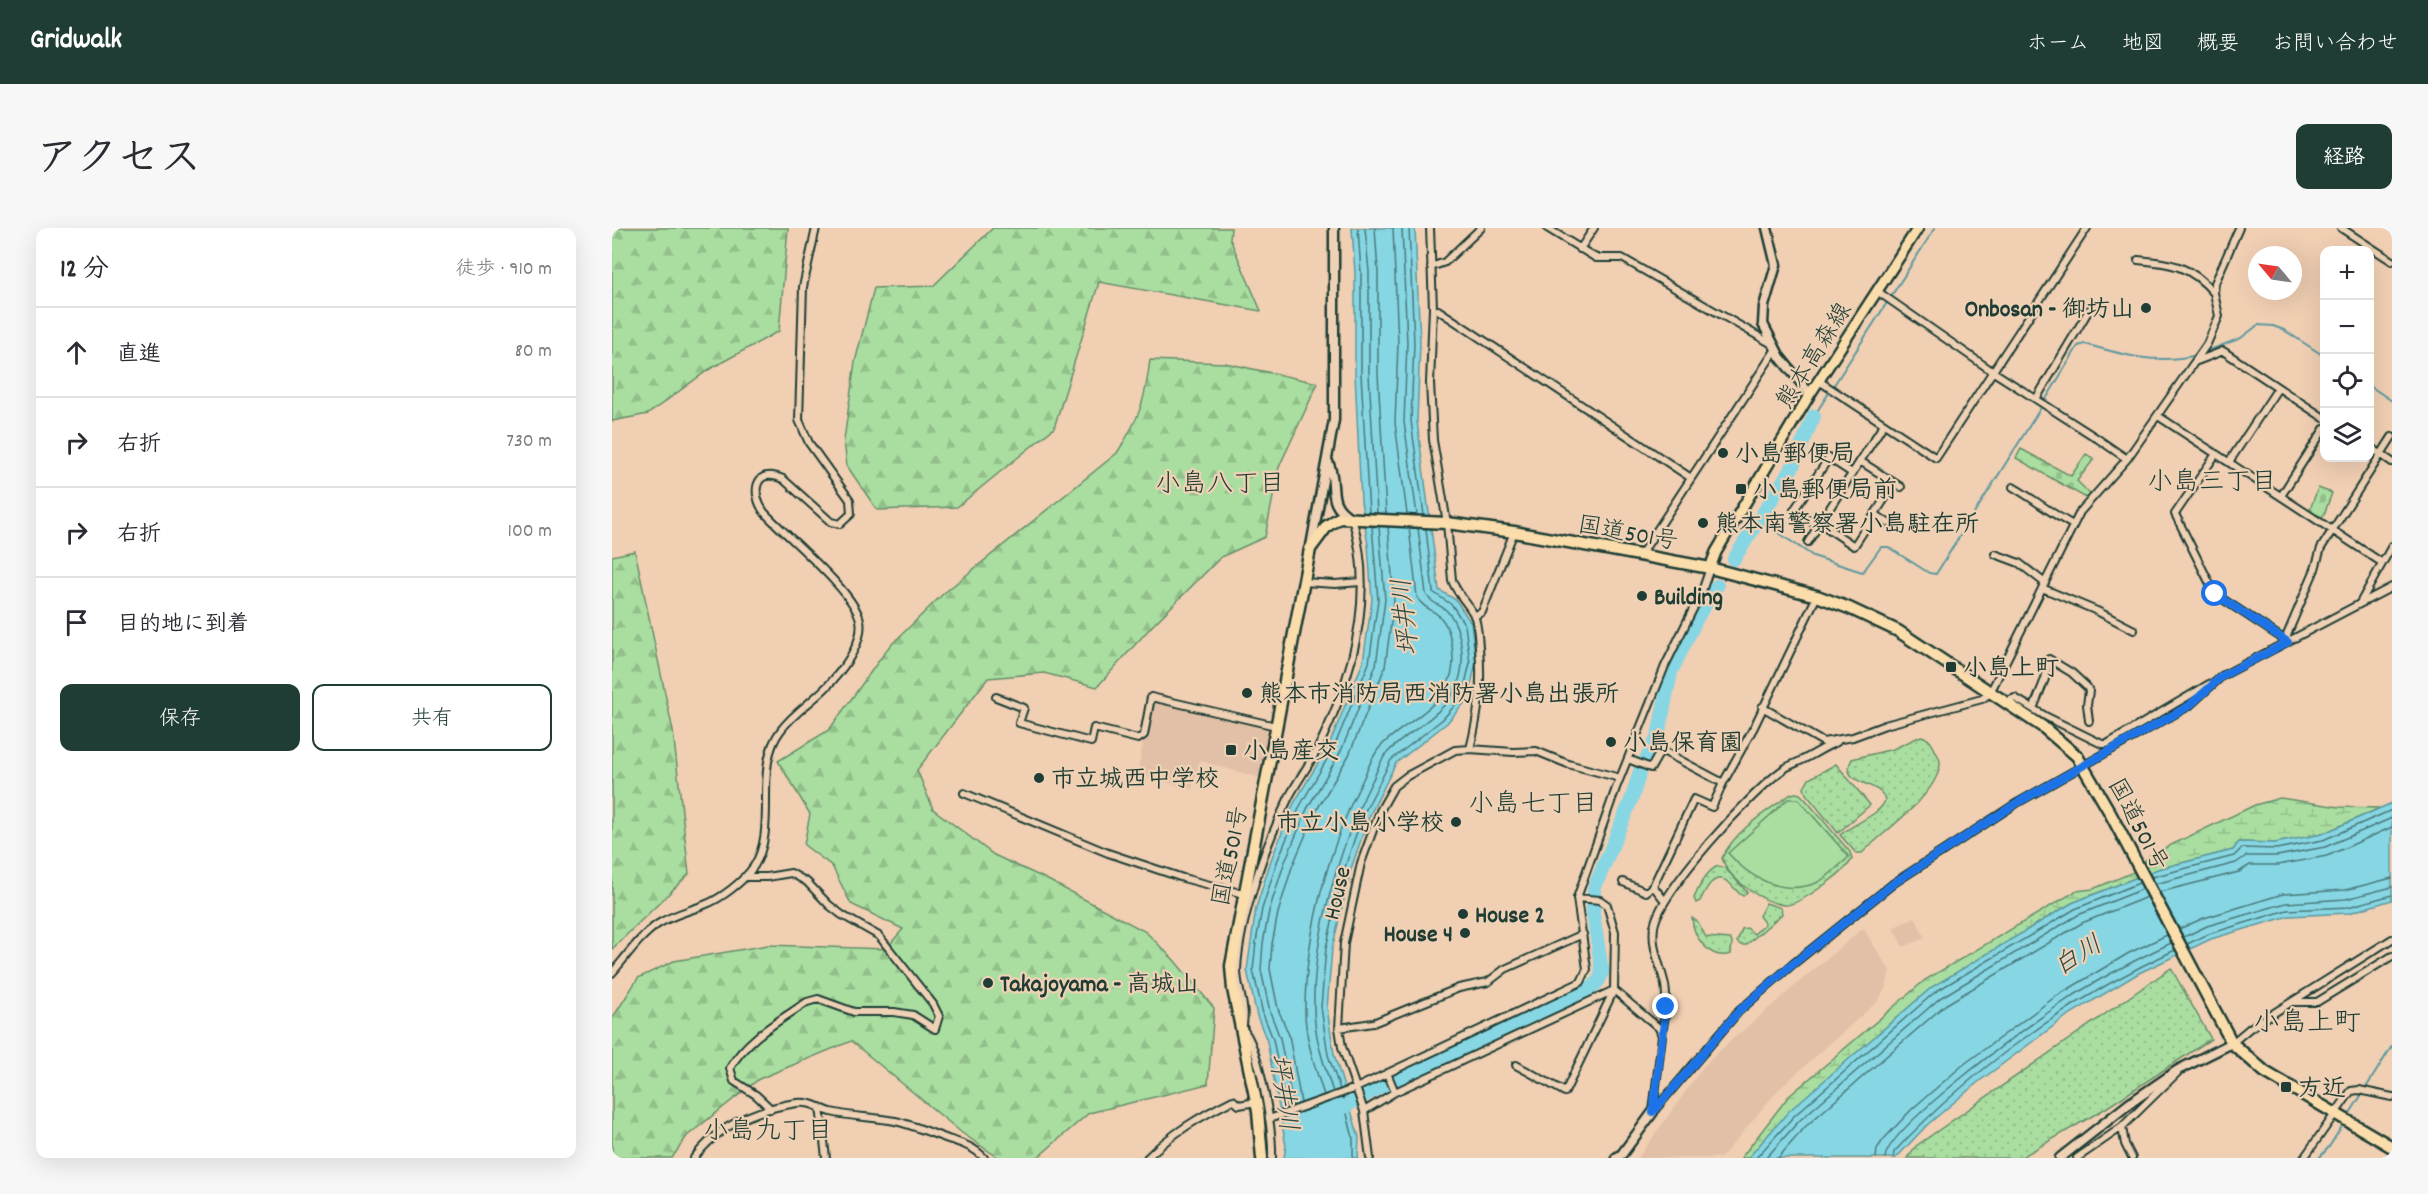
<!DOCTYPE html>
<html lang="ja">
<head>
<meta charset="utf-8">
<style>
	body { margin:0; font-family:Dekko,"Klee One",sans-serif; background:#f7f7f7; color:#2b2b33 }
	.controls { position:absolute; right:18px; top:18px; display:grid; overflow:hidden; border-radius:12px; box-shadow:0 6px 24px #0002 }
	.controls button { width:54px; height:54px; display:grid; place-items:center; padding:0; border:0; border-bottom:2px solid #e1e1e2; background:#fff; color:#2b2b33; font:30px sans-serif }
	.compass { position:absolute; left:1636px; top:18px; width:54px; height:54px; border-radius:50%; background:#fff; box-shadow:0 6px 24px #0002; rotate:299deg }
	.stop { position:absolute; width:18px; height:18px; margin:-14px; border:4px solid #1a73e8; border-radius:50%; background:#fff }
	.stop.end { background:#1a73e8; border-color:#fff; box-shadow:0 2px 6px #0008 }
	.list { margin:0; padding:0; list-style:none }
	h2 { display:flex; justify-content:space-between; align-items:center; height:78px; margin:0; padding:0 24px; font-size:26px }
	h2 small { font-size:20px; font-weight:400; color:#7c7c81 }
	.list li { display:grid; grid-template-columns:39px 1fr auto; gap:18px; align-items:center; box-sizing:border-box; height:90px; padding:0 24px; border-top:2px solid #e1e1e2 }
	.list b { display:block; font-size:22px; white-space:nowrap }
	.list em { font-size:20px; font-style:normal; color:#7c7c81 }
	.actions { display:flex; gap:12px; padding:18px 24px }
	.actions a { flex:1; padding:14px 0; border:2px solid #1f3d34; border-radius:12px; text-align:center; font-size:21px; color:#1f3d34 }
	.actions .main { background:#1f3d34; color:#fff }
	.icon { flex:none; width:33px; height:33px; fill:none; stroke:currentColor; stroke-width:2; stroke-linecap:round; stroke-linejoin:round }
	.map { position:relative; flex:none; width:1780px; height:930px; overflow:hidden; border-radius:12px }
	header { display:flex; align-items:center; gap:36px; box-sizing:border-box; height:84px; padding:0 30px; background:#1f3d34; color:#fff }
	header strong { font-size:28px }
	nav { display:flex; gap:33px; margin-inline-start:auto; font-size:21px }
	.intro { display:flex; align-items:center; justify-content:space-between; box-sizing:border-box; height:144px; padding:0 36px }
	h1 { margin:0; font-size:42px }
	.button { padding:15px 27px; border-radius:12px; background:#1f3d34; color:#fff; font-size:21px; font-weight:700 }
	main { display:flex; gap:36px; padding:0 36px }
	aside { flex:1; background:#fff; border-radius:12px; box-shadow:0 6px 24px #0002 }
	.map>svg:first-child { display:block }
</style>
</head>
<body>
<header>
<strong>Gridwalk</strong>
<nav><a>ホーム</a><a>地図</a><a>概要</a><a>お問い合わせ</a></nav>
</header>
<div class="intro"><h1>アクセス</h1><a class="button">経路</a></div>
<main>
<aside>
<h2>12 分<small>徒歩 · 910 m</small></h2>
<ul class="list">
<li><svg class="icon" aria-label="ahead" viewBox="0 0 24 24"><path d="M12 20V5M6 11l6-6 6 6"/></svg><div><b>直進</b></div><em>80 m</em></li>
<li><svg class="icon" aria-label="right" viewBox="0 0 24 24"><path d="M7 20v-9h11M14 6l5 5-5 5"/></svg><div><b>右折</b></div><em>730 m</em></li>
<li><svg class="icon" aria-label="right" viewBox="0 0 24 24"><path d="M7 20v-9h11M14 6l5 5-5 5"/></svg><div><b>右折</b></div><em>100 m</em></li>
<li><svg class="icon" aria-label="arrive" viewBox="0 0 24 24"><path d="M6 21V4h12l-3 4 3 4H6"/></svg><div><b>目的地に到着</b></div></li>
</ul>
<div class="actions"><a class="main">保存</a><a>共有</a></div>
</aside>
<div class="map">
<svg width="1780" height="930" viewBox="0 0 1780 930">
	<defs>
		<pattern id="grass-dots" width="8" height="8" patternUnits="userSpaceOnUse" patternTransform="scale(1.5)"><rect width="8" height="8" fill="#aadea0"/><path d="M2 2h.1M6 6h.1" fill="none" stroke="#92bf8a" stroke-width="1.8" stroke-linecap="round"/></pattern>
		<pattern id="forest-firs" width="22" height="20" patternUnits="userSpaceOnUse" patternTransform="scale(1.5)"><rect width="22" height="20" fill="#aadea0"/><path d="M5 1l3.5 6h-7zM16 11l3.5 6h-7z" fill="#92bf8a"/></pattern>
		<pattern id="wetland-marsh" width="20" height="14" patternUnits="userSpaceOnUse" patternTransform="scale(1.5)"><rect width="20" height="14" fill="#aadea0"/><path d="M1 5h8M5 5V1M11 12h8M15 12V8" fill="none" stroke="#92bf8a"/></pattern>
		<pattern id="cemetery-stones" width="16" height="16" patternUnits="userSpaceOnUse" patternTransform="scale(1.5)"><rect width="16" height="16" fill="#aadea0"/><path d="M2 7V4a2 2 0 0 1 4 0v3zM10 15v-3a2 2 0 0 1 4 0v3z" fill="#92bf8a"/></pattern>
	</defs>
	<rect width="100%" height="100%" fill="#f1cfb3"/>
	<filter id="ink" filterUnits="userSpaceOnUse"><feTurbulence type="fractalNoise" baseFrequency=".0167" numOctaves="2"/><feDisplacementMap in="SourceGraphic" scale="12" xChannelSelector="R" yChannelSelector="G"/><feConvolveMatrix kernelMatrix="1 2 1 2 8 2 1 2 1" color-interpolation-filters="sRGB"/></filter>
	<g filter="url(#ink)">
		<!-- built -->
		<path fill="#e2c0a7" d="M540,471L659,500L648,550L588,533L580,561L525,546Z
			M1303,689L1313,710L1291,719L1281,700Z
			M1251,700L1278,743L1274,759L1266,773L1167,861L1109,930H1026L1091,839L1116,815Z"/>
		<!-- grass -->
		<path fill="url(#grass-dots)" stroke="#648e6a" stroke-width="1.5" d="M1309,508C1318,510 1320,516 1324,524C1326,528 1329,532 1328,537C1324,568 1272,603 1250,625H1244L1228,607C1240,596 1270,586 1273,572C1269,552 1225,558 1240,531L1281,521Z
			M1224,536L1258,577L1226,605L1194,566L1192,560L1197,551Z
			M1184,565L1188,566L1194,572L1238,624L1240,631C1235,643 1185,679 1172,677C1150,674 1116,651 1110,630C1123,602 1155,583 1179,566Z
			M1106,638L1113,640L1135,664L1131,668C1124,664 1122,658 1116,654C1101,643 1093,663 1088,673L1084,675L1082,670C1087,659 1094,643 1106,638Z
			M1154,675L1169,680L1170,686L1134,717H1129L1125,714L1130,701L1135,700L1142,706L1153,696L1147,688Z
			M1080,690L1086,694L1094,709L1118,711L1120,714L1119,726C1098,733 1081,709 1080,690Z
			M1559,740L1599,811L1494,880L1408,930H1295L1304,918Z"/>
		<!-- forest -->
		<path fill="url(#forest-firs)" stroke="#648e6a" stroke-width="1.5" d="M0,0H176L167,103L96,142L36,186L0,193Z
			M381,0H619L618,11L649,83L487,54L442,200L345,279L265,282L235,238L232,212L243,134L262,60L321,58Z
			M538,132L613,135L706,155L667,239L653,309L609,329L539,399L485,459L432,445L376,450L305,542L321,581L382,627L434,651L534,704L562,732L602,780L596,856L477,885L425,930H387L350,905L239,813L147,851L75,908L60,930H0V791L26,750L62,733L156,717L274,721L291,701L239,676L220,638L192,617L198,586L166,533L217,502L276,420L331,366L505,225C528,189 533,173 538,132Z
			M23,323L61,503L77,646L0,721V328Z"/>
		<!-- wetland -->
		<path fill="url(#wetland-marsh)" stroke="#648e6a" stroke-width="1.5" d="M1668,570L1727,579L1768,580L1710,606L1663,615L1627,614L1621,622L1546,641L1460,675L1320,759L1178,883L1136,930H1129L1176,869L1313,752L1464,663L1481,661L1524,643L1538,627L1643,577Z"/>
		<!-- cemetery -->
		<path fill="url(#cemetery-stones)" stroke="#648e6a" stroke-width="1.5" d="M1409,221L1459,248L1474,226L1482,231L1465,253L1479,267L1476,271L1404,230Z
			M1706,260L1720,265L1711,289L1697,284Z"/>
		<!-- green -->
		<path fill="#aadea0" stroke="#648e6a" stroke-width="1.5" d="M1176,571H1186L1237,629C1227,637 1215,651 1204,655C1170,668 1137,650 1116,625Z"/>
		<!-- water -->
		<path fill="#87d6e4" stroke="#5d999e" stroke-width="1.5" d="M740,0H803L808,115L805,193L827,362L844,372L859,395L864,434L856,471L835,495L784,535L756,591L739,641L720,721L715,780L722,826L747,909L746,930H672L674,918L655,813L645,788L635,742L644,680L659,632L682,575L717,517L751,434L760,372L756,317L749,273L743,146V45Z
			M1780,575V672L1737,685L1677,688L1599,711L1527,745L1455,788L1365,855L1315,897L1284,930H1136L1177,883L1320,759L1460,675L1546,641L1621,622L1627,614L1663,615L1710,606Z"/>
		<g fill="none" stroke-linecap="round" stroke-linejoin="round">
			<!-- shore -->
			<path stroke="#497a7a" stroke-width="1.5" d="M746,0L749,45V146L757,285
				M753,0L757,44V146L765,285
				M763,0L766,44V146L774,285
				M781,0L786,115L783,195L795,286
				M790,0L795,115L792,194L805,287
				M797,0L802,115L799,193L812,287
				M1540,649L1622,628L1630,620L1664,621L1711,612L1780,582
				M1543,656L1624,635L1634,628H1665L1713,619L1780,590
				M1548,664L1627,644L1638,637H1666L1715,628L1780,599
				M1567,701L1592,690L1671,666L1733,662L1780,650
				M1572,709L1595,698L1674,675L1734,671L1780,659
				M1575,716L1597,706L1675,682L1736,679L1780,667
				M728,861L716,827L709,779L714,720L733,639L750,589L779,532L831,491L850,469L858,435L853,397L840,377L821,364L814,301
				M721,864C712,837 702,808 702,780C700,710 729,614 760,553C765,544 768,532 775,525C804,495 848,483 850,434C851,418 846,394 835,383C828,376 819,376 814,366L806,300
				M712,867C703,839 692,808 693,778C694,703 717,618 751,551C756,541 760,528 768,519C794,491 841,478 841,432C841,419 838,400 829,390C821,381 811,381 805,369L797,300
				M731,870L741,910V930
				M689,875L677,807L666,781L658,741L660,716L666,685L680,639L703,585L737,527L773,439L782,372L776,299
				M681,878L668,810L658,784L649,742L651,715L657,683L672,636L695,581L729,523L764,437L773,372L767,299
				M674,880L661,811L651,786L641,742L644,714L650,681L665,634L688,578L722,519L757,435L766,372L760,298
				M1144,930L1182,888L1323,764L1463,681L1527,655
				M1154,930L1187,893L1328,770L1466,687L1531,661
				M1166,930L1193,899L1333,777L1470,695L1535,669
				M1264,930L1265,921L1271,912L1300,881L1351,837L1443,769L1517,725L1555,707
				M1273,930C1275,900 1417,797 1447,777C1482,753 1521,733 1559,715
				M1281,930L1282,924C1361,840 1459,770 1563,722"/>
			<!-- stream -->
			<path stroke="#5d999e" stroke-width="2" d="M1590,125L1629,110L1646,97L1661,98L1672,102L1712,128
				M1758,158L1780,173
				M1434,171L1466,118L1473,116C1511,127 1545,137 1585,127
				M1202,188L1323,0
				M1147,292L1201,328L1247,343L1251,344L1269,319H1276L1317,345L1324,346L1428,181
				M1735,890L1780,818
				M1707,930L1717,919L1732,895"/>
			<!-- river -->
			<path stroke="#87d6e4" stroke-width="14" d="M1122,331L1181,238L1202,188
				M723,884L768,859L797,848L963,768C976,761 988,758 990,743L981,685L982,661L1020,570L1028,543L1046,508L1059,444L1086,388L1105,358"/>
			<defs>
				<path id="street" d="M818,0L821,80L818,155L821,212L835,295L840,352C844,365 856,375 862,387C866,397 866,408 867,419C870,456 867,485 858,521
					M935,0L984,30H1010L1160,116
					M1729,0L1780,33
					M968,21L982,0
					M1526,32C1560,35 1579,38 1602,65
					M819,39L833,34L869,0
					M1265,63L1380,143L1486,211L1515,231
					M826,82L1079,250
					M1585,133L1611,123L1712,190
					M1207,153L1324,230L1475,0
					M1424,171L1477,82
					M1546,188L1769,334
					M1758,219L1780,234
					M1604,226L1563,286L1603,366L1676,414
					M1248,233L1289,259
					M1617,234L1666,160
					M1401,259C1422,271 1440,286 1461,297
					M1669,268L1712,201
					M1263,286L1276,295
					M1208,295L1242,318L1283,255
					M1206,298L1182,282L1217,230L1240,245
					M1196,314L1272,196
					M1383,326L1407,335L1433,355
					M1028,328L1164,121
					M691,354L723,356L749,354
					M1430,360L1485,383L1522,402
					M1748,375L1780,318
					M862,388L870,384L902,304
					M1676,414L1675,407L1703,341L1709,320L1780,209
					M1608,449L1780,359
					M384,469L412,480L407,495L479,514L482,500L526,511L532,507L539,469L664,498
					M1393,474L1403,470L1435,489L1490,516H1495L1597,456
					M1150,479L1211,514L1241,509L1273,497L1370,471L1378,465L1468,284L1515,231L1595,116L1607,88L1602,65L1603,55L1627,0
					M1421,481L1433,451L1437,431L1460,445L1475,459L1477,463L1475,477L1477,493
					M1016,531L1039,540L1049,522L1111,555L1142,499L1205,368
					M352,565L496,625L571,650L632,666
					M132,649H155L179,645L195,654L217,677L230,687L267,708L321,776L327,788L323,801L301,787L282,784H242L206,771L195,774C167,793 135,810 118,840L122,853L144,867L159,881
					M1011,654L1034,664L1041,658
					M1053,673L1041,658L1082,571L1100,579L1111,555
					M0,745C14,729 28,708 46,696C60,687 77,683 92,677C109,671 132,653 142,638C167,599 140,539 169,502C183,483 205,471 221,452C234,437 252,413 248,392C242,363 174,308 152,284C139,266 142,238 171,251L219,294L228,296L239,286L238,272L197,215L187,192L191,59L204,0
					M1002,762L1047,800L1050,808L1041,883
					M1681,774H1705L1780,728
					M727,800L761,795L847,760L876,754L893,741L971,706
					M1050,808C1052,791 1056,774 1053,757C1049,738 1039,720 1042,699C1047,664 1141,562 1172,541C1177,537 1183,536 1188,533C1201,527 1212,519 1225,514
					M1620,815L1638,800L1780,711
					M904,837L953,864L1002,762L1003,704L995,677L988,672L965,670
					M775,845L783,864
					M208,879L214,930
					M752,883L783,864L1002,762
					M1041,884L1127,783L1181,736L1282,655L1405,575L1577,478L1610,448
					M657,891L744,860L969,754L975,741L965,670L1004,560L1053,438L1090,363L1098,340
					M82,930C107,897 143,881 185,875C199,873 206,880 219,884C240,889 262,889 283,893C301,897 319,905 336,911C349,915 363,919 372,930
					M535,930C560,905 589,888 621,872L627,877L644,874
					M660,930C661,904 648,818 630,800C636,781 625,762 625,742C626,715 634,684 642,658C650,630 664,596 677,569C686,552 698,536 707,518C741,448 764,368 740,290
					M758,930L752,883L730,819L727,800L732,715L749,635L768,583L782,558L795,548L843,522L858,521L901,524L924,523L956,536L1008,550
					M1465,930L1510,899
					M1520,930L1513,916L1510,899L1565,845
					M1692,930L1739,863L1747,862L1780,869"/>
				<path id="secondary" d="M1155,0L1164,37L1152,78L1151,96L1168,129L1198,166
					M716,234C727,256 712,275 739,290
					M699,318L722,192V0
					M1004,930L1010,926L1041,884
					M1448,930L1518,875L1566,842L1620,815"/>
				<path id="primary" d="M1098,340L1104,324L1198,166L1306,0"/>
				<path id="highway" d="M650,930L646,883L621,761L619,738L698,321L715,298L727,290L835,295L902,304L1098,340L1205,368L1237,380L1286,403L1431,499L1465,528L1497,583L1620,815L1653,844L1780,919"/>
			</defs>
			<!-- street casing -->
			<use href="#street" stroke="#1f3d34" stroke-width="10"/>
			<!-- secondary casing -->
			<use href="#secondary" stroke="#1f3d34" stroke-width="13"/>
			<!-- primary casing -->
			<use href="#primary" stroke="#1f3d34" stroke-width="14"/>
			<!-- highway casing -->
			<use href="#highway" stroke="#1f3d34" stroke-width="15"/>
			<!-- street -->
			<use href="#street" stroke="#efd1b5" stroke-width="6"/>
			<!-- secondary -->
			<use href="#secondary" stroke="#efd1b5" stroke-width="8"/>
			<!-- primary -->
			<use href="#primary" stroke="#fbddab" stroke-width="9"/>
			<!-- highway -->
			<use href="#highway" stroke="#fbddab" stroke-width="10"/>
		</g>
	</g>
	<g fill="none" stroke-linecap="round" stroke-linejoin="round" filter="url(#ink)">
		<!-- route -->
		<path stroke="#1a73e8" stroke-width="8" d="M1054,779L1041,884L1127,783L1181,736L1282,655L1405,575L1577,478L1610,448L1676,414L1603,366"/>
	</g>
	<!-- markers -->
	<g fill="#1f3d34" stroke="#efd1b5" stroke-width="2">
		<circle cx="1534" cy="80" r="6"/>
		<circle cx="1111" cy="225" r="6"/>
		<rect x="1123" y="255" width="12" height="12" rx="3"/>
		<circle cx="1091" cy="295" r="6"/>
		<circle cx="1030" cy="368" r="6"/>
		<rect x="1333" y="433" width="12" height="12" rx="3"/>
		<circle cx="635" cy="465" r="6"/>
		<circle cx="999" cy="514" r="6"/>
		<rect x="613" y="516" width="12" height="12" rx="3"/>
		<circle cx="427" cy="550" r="6"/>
		<circle cx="844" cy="594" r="6"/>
		<circle cx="851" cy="686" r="6"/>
		<circle cx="853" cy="705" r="6"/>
		<circle cx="376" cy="755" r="6"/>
		<rect x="1668" y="853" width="12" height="12" rx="3"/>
	</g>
	<g text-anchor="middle" stroke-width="4.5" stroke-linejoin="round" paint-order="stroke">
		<!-- poi labels -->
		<g font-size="24" font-weight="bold" fill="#1f3d34" stroke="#efd1b5" text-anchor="start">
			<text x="1522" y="88" text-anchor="end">Onbosan - 御坊山</text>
			<text x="1123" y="233">小島郵便局</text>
			<text x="1141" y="269">小島郵便局前</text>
			<text x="1103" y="303">熊本南警察署小島駐在所</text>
			<text x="1042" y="376">Building</text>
			<text x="1351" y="447">小島上町</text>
			<text x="647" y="473">熊本市消防局西消防署小島出張所</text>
			<text x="1011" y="522">小島保育園</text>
			<text x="631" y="530">小島産交</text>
			<text x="439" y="558">市立城西中学校</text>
			<text x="832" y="602" text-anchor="end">市立小島小学校</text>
			<text x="863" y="694">House 2</text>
			<text x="841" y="713" text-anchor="end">House 4</text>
			<text x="388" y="763">Takajoyama - 高城山</text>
			<text x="1686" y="867">方近</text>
		</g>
		<!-- street labels -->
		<g font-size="24" fill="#1f3d34" stroke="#efd1b5">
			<text transform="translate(1201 127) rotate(-58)" y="8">熊本高森線</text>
			<text transform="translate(1016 304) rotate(10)" y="8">国道501号</text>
			<text transform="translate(1527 596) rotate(62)" y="8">国道501号</text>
			<text transform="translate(617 628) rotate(-79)" y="8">国道501号</text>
			<text transform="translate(724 665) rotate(-77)" y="8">House</text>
		</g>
		<!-- neighbourhood labels -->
		<g font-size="26" fill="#1f3d34" stroke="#efd1b5">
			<text x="1600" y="261">小島三丁目</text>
			<text x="608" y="263">小島八丁目</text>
			<text x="921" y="583">小島七丁目</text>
			<text x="156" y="910">小島九丁目</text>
		</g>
		<!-- water labels -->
		<g font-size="26" font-style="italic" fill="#294c46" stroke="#efd1b5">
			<text transform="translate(792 389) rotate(-96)" y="9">坪井川</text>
			<text transform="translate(1465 726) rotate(-32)" y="9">白川</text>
			<text transform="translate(673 864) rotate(82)" y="9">坪井川</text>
		</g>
		<!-- quarter labels -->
		<g font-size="27" fill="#1f3d34" stroke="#efd1b5">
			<text x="1695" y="802">小島上町</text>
		</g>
	</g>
</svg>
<div class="controls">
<button>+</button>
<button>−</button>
<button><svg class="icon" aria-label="locate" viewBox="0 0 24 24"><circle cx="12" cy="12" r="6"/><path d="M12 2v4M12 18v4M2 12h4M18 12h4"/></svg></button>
<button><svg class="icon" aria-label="layers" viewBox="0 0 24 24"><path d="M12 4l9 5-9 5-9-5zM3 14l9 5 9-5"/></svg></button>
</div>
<svg class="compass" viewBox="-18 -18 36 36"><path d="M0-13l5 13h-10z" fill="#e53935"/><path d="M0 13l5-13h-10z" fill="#7c7c81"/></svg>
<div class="stop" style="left:1603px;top:366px"></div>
<div class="stop end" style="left:1054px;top:779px"></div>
</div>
</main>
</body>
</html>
